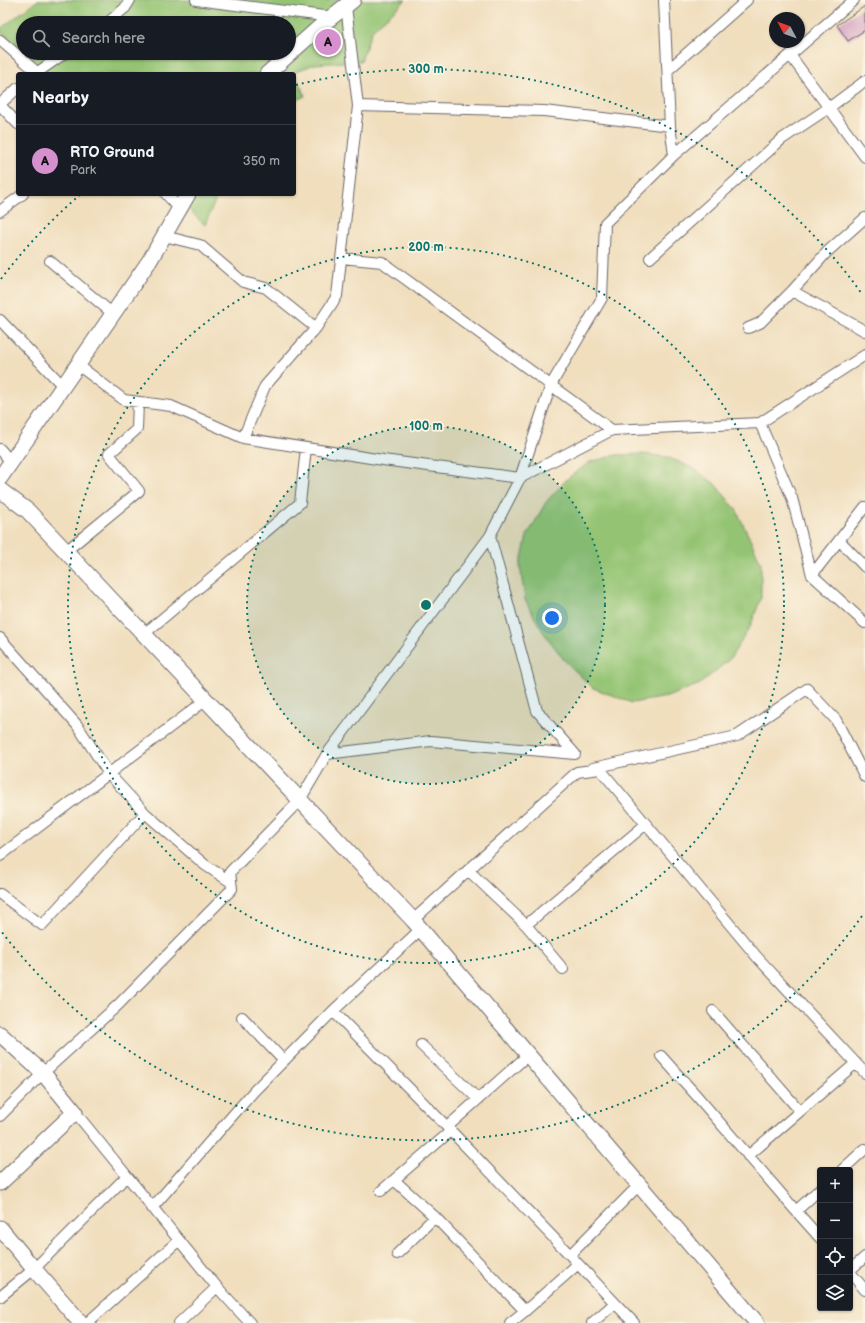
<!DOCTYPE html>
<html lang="en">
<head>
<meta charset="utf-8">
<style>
	body { margin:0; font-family:"Balsamiq Sans",sans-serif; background:#242831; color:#f1f3f6 }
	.controls { position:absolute; right:12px; bottom:12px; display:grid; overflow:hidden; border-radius:4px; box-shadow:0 1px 3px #0004 }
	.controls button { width:36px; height:36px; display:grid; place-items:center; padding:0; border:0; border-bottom:1px solid #363941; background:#171b24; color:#f1f3f6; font:20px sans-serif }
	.compass { position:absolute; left:769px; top:12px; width:36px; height:36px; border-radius:50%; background:#171b24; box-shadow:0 1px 3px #0004; rotate:311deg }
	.you { position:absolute; left:552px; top:618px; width:14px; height:14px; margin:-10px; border:3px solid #fff; border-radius:50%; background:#1a73e8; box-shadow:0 0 0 6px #1a73e833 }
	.badge { display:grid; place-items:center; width:26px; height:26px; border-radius:50%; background:#d690ce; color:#111; font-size:13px; font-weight:700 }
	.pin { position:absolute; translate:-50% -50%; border:2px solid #fff; box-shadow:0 1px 4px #0006 }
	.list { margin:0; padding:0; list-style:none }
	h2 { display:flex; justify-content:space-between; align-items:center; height:52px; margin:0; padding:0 16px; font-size:17px }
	h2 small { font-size:13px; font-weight:400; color:#9ea1a6 }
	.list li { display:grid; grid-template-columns:26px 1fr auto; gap:12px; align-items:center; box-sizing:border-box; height:72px; padding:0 16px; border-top:1px solid #363941 }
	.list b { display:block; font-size:15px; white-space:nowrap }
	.list p { margin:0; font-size:13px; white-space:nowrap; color:#9ea1a6 }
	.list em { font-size:13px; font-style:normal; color:#9ea1a6 }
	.icon { flex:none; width:22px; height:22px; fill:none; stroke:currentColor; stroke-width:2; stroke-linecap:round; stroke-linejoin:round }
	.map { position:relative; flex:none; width:865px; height:1323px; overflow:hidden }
	.search { position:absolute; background:#171b24; box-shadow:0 1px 3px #0004; left:16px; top:16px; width:280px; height:44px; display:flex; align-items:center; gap:10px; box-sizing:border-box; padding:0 14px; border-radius:22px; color:#9ea1a6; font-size:15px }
	.panel { position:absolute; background:#171b24; box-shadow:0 1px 3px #0004; left:16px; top:72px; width:280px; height:124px; border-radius:4px }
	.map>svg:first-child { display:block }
</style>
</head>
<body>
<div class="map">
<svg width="865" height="1323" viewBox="0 0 865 1323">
	<rect width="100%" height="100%" fill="#fcf5e5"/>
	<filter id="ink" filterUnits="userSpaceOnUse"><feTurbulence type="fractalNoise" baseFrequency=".025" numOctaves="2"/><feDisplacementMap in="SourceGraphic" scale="8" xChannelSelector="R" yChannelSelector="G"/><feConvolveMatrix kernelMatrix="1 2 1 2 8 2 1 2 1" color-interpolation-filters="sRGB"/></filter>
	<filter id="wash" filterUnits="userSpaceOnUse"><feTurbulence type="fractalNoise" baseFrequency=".012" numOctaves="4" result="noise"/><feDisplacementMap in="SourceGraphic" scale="16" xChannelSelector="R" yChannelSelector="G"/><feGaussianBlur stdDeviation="0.9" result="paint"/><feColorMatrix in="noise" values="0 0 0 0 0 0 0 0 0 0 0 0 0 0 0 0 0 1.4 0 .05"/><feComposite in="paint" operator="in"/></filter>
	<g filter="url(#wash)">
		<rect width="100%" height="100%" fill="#f0debd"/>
		<!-- green -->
		<path fill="#94c473" stroke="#5b7357" d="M38,0H406L372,30L361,61L315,64L294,72L305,96L294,101V74H45L23,53H289V23H23V53L0,31V29Z
			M172,194H218L205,225Z
			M643,454L667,457L693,468L714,483L736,509L761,563V598L750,627L730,659L700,684L667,697L632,703L593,688L564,660L541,629L525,600L520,566L527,536L546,502L568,478L590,462L616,455Z"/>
		<g id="blocks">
			<!-- building -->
			<path fill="#cb90ba" d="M865,6V30L848,41L837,25Z"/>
		</g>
	</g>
	<g filter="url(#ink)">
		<use href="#blocks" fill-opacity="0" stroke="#6a6468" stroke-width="1"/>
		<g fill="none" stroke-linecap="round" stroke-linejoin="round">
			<defs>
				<path id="street" d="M196,0L332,17
					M107,23L125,8L130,0
					M0,40L39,74
					M790,55L865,157
					M668,70L747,0
					M35,74L65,53
					M0,104L18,88
					M0,105L18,124
					M358,106L544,111L670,126L664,0
					M670,126L674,155
					M166,194L179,208
					M0,211L23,194
					M865,218L827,252L792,291L865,331
					M164,236L200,245L243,282L266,288L316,328
					M341,258L382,262L612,430L760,423L865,355
					M650,258L782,139L830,107L865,81
					M50,261L113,314
					M0,320L63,386
					M748,328L760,323L792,291
					M78,365L124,400L171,406L243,438L383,460L520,478L612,430
					M760,423L792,498L812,575
					M243,438L265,386L316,328L337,296L358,106L346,6
					M0,449L11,462
					M865,507L812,575L865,623
					M839,540L865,567
					M66,551L139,491L109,454L137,429L138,402
					M144,634L300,503L306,448
					M0,638L77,725L109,774L145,813L42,925L0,894
					M327,754L431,741L575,754L537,711L490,536
					M593,768L737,736L807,689L836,720L865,777
					M145,813L205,865L231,882
					M0,856L206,700
					M468,870L526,925
					M413,920L577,772L600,769L757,957L865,1073
					M563,969L526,925L646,824
					M333,1011L451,1131L570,1255L639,1185
					M713,1011L800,1111
					M242,1017L284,1061
					M421,1045L478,1099
					M661,1056L696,1095L796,1211
					M75,1112L217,1287L250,1323
					M0,1116L43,1073L118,1005L232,889L230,872L300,800L327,754L490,536L520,478L551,385L602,298L605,223L674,155L854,0
					M447,1127L528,1055
					M748,1156L856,1063
					M842,1170L865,1149
					M394,1180L435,1217
					M820,1189L796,1211L820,1238
					M381,1191L451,1131
					M152,1208L254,1091L333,1011L421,929
					M397,1254L435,1217L525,1311L578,1264L570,1255
					M578,1264L634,1323
					M850,1270L865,1257
					M850,1272L865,1290
					M0,1297L34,1269L127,1176
					M87,1323L179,1240
					M179,1323L217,1287
					M510,1323L525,1311
					M592,1323L615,1303"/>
				<path id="secondary" d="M267,74L324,23L353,0
					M0,478L150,260L188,194
					M0,490L28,511L413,920L757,1323
					M0,1034L43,1073L75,1112L0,1183
					M0,1228L34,1269L81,1323"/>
			</defs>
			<!-- street casing -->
			<use href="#street" stroke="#6a6468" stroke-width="12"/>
			<!-- secondary casing -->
			<use href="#secondary" stroke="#6a6468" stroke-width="17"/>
			<!-- street -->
			<use href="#street" stroke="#fff" stroke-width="10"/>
			<!-- secondary -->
			<use href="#secondary" stroke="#fff" stroke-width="15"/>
		</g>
	</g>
	<!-- distance rings -->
	<circle cx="426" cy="605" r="179" fill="#0f766e" fill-opacity=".12"/>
	<g fill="none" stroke="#0f766e" stroke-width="2" stroke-dasharray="2 4">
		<circle cx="426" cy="605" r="179"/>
		<circle cx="426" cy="605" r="358"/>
		<path d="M862 916A536 536 0 0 1 1 931M1 279A536 536 0 0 1 81 194M296 85A536 536 0 0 1 862 294"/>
	</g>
	<circle cx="426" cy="605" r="6" fill="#0f766e" stroke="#fcf5e5" stroke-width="2"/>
	<g font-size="12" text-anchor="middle" font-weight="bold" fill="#0f766e" stroke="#fcf5e5" stroke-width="3.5" stroke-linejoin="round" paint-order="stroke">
		<text x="426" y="73">300 m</text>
		<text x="426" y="251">200 m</text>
		<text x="426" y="430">100 m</text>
	</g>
</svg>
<div class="controls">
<button>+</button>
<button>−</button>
<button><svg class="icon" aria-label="locate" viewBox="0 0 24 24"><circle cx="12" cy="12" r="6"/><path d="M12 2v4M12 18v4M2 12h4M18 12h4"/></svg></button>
<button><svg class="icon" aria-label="layers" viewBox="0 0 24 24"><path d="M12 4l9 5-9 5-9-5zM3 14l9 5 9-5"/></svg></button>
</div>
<svg class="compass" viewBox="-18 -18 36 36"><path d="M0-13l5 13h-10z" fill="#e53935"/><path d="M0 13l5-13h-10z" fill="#9ea1a6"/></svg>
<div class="you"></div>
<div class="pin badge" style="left:328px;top:42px">A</div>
<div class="search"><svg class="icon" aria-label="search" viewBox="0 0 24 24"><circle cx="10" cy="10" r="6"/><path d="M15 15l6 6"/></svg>Search here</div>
<section class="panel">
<h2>Nearby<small></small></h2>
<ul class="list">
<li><span class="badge">A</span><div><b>RTO Ground</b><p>Park</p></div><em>350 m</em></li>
</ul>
</section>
</div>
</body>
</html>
